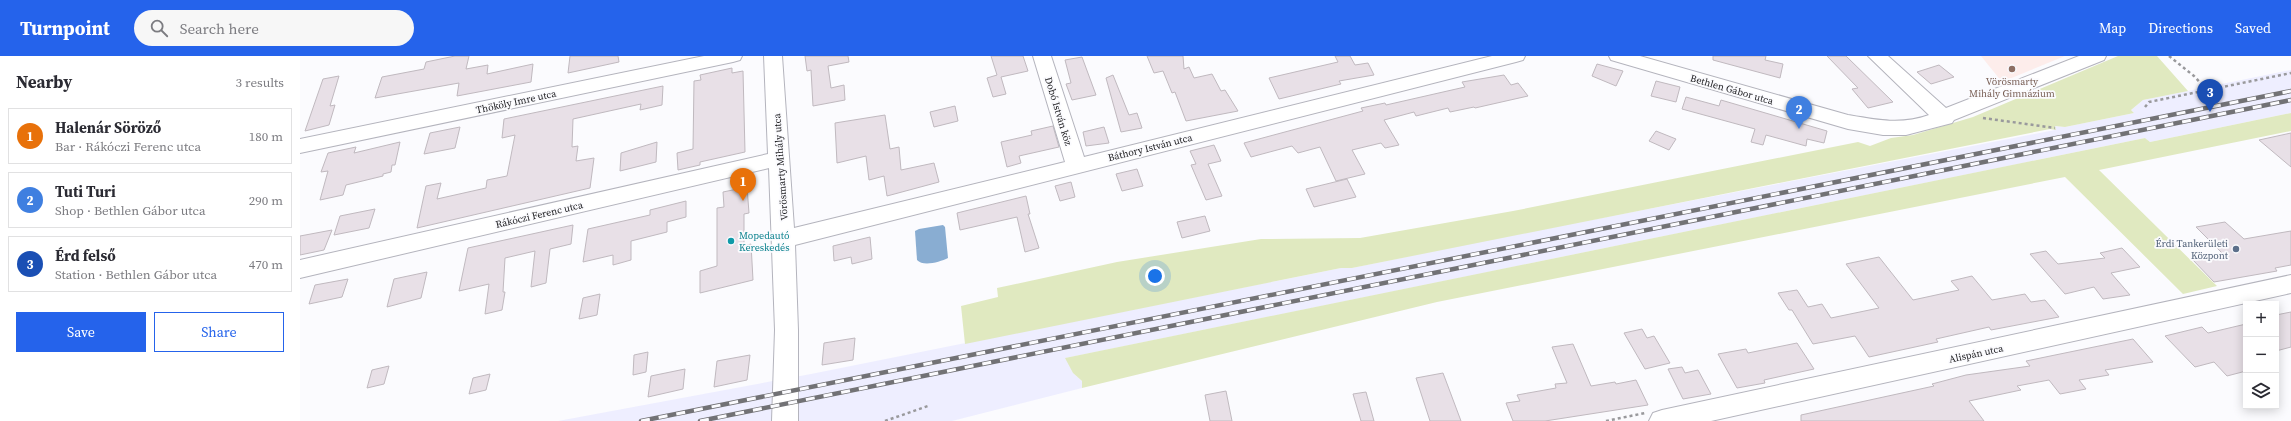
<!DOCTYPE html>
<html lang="en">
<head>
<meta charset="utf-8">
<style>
	body { margin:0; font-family:"Source Serif 4",serif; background:#f7f7f7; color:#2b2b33 }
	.controls { position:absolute; right:12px; bottom:12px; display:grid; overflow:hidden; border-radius:0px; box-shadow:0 2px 10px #0003 }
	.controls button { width:36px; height:36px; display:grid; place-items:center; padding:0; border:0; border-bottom:1px solid #e1e1e2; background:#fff; color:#2b2b33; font:20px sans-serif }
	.you { position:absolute; left:855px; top:220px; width:14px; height:14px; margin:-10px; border:3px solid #fff; border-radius:50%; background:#1a73e8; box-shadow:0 0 0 6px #1a73e833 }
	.badge { display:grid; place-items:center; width:26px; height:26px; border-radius:50%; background:#2563eb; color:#fff; font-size:13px; font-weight:700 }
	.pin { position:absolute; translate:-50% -33px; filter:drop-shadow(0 1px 2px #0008) }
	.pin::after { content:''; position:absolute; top:21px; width:14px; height:12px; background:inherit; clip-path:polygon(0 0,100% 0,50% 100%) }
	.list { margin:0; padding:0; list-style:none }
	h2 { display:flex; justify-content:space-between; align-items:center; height:52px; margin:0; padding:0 16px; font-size:17px }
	h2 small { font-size:13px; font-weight:400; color:#7c7c81 }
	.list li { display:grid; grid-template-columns:26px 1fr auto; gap:12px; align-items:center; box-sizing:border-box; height:56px; margin:0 8px 8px; padding:0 8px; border:1px solid #e1e1e2; border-radius:0px }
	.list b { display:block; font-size:15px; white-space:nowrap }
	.list p { margin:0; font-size:13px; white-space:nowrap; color:#7c7c81 }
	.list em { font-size:13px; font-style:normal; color:#7c7c81 }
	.actions { display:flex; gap:8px; padding:12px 16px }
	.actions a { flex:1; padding:9px 0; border:1px solid #2563eb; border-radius:0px; text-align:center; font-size:14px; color:#2563eb }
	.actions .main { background:#2563eb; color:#fff }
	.icon { flex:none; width:22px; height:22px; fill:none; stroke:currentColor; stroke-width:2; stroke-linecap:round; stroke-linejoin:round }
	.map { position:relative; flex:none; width:1991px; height:365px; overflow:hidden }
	header { display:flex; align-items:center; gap:24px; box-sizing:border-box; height:56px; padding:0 20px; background:#2563eb; color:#fff }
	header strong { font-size:19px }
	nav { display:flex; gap:22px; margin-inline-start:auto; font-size:14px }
	.search { width:280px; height:36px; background:#f7f7f7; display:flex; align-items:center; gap:10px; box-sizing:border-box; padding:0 14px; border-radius:22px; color:#7c7c81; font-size:15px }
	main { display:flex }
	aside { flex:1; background:#fff }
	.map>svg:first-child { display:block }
</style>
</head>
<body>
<header>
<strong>Turnpoint</strong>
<div class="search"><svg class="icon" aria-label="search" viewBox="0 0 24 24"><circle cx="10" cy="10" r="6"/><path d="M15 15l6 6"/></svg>Search here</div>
<nav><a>Map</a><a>Directions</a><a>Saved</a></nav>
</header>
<main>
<aside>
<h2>Nearby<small>3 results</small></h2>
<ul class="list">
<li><span class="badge" style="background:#e8710a">1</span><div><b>Halenár Söröző</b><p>Bar · Rákóczi Ferenc utca</p></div><em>180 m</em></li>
<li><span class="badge" style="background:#3f7fe0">2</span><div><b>Tuti Turi</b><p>Shop · Bethlen Gábor utca</p></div><em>290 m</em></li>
<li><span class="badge" style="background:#1a4fb4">3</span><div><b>Érd felső</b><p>Station · Bethlen Gábor utca</p></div><em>470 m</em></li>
</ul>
<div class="actions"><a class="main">Save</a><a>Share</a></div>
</aside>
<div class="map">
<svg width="1991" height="365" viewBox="0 0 1991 365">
	<rect width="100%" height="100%" fill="#fbfbfe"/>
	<!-- built -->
	<path fill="#eef" d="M1991,14V57L1850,86L1845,82L766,302L773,317L782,325V332L652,365H258L511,318L1041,212H1052L1178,186L1755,74L1754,70L1765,71L1834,57L1831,54L1843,44Z"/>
	<!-- education -->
	<path fill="#fdedeb" d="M1681,0H1765L1702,26Z"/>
	<!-- green -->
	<path fill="#e0e9c0" d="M1818,0H1857L1888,35L1843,44L1831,54L1834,57L1765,71L1755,70L1756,74L1750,73L1052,212H1041L665,288L661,250L698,241L697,232L817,206L961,183L1060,182L1213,155L1558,86L1570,90L1591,82L1613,79L1673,61Z
		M1991,57V75L1799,114L1917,230L1883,238L1765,121L1137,246L782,332V325L773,317L765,302L1845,82L1850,86Z"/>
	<!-- water -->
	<path fill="#89add2" d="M643,169L645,171L648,202C640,206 623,211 617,204L615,175L619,173Z"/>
	<!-- building -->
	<path fill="#e8e0e7" stroke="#c0b9bf" d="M155,0H169L166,13L188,9L187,18L233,8L231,26L157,40L159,27L75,42L82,21L124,13L126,6Z
		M270,0H318L319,6L268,17Z
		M505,0H548L549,6L528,10L531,32L544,29L545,44L513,50L511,14L507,15Z
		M691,0H723L728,15L701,21L706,38L693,41L687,22L697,19Z
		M847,0H883L884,13L889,11L894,22L912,18L921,35L925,34L938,55L886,65L875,36L872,37L863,15L854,17Z
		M1035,0H1050L1055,9L1068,7L1074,19L1039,25L1041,28L979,43L969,22L1038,6Z
		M1413,0H1466L1465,4L1483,8L1480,22L1413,4Z
		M1527,0H1546L1593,46L1568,52L1552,33L1558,32Z
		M782,1L796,39L772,44L766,28L771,27L765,4Z
		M1297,8L1323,15L1316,30L1292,20Z
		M1639,9L1654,21L1631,28L1617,16Z
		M432,12V17L443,15L445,96L400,106V109L378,114L377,97L393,93L394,25L401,24L400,19Z
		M813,19L829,59L837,57L842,72L821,76L806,22Z
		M1204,19L1211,29L1218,27L1228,40L1175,52L1174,51L1150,56L1148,52L1116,60L1114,56L1084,64L1099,89L1085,92L1081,87L1052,94L1065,118L1036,125L1020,91L998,97L992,90L951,101L944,87L1063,55L1061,52L1085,47L1086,49L1165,31L1162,26Z
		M39,20L30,50L35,49L29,69L5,75L23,23Z
		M1356,25L1380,31L1376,46L1351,40Z
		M363,30L362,49L340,54L341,48L273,63L272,91L278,90L276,105L294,102L290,132L117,172L126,130L141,127L137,143L186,132L187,124L207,120L215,79L202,82L204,63Z
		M1386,41L1419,50L1421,44L1527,75L1524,87L1507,83L1506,90L1466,79L1463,89L1451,86L1455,73L1382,53Z
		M655,50L658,65L634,71L630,56Z
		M585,59L590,93L599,91L601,114L634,107L639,126L587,140L584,120L569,124L566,100L537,107L535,67Z
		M753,70L759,91L719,100L721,107L707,111L701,86L732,79L731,75Z
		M160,71L155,92L124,98L130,77Z
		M804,71L809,87L786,90L783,76Z
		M1356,75L1376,83L1369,94L1349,85Z
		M1991,77V111L1959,84Z
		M100,86L95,109H92L91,116L83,118V120L46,129L43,139L20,144L28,115L21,116L28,97L56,91L54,97Z
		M357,86L356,106L320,115L321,97Z
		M914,89L921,105L908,108L922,140L906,144L891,109L896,108L890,95Z
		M837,113L843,130L822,135L816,118Z
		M1047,123L1056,141L1014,151L1006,133Z
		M771,126L775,141L760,145L755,130Z
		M447,131L449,157L444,158V190L451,188L453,224L400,237V215L417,210V152L424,151L423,136Z
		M726,140L730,158H728L739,192L725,196L717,161L660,174L657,157Z
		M386,145V161L367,166V176L331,185V204L313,209V199L283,206L288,173L350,159V154Z
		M75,153L69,172L34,179L40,160Z
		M905,160L910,175L882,182L877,166Z
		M1925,166L1944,183L1991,175V209L1975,212L1977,215L1914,226L1892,203L1923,198L1896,171Z
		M273,169L271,188L250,193L246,227L231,231L235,195L205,202L203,236H205L202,254L185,258L189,228L159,235L168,192Z
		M32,174L24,194L0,199V180Z
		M570,181L572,203L552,208L551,201L534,205L533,190Z
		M1822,192L1840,211L1811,217L1830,239L1803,243L1794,231L1765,238L1730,198L1746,195L1758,208L1805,202L1800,197Z
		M1579,201L1613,244L1659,234L1651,225L1672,220L1692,244L1725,238L1731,246L1745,244L1759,261L1691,274L1689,271L1636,283L1638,286L1569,301L1555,280L1513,288L1492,254H1489L1478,237L1497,234L1508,251L1522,248L1531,262L1579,252L1546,208Z
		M127,216L121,242L87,251L94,223Z
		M48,223L42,241L9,248L15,229Z
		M300,238L297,259L279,263L283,242Z
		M1991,256V291L1976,295V259Z
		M1946,268V315L1927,320L1914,306L1895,311L1865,280L1902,271L1908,277Z
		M1342,273L1347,282L1354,280L1370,307L1345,313L1324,277Z
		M555,282L553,304L522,309L524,287Z
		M1833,283L1853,306L1805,314L1809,319L1779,324L1786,333L1760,338L1749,324L1717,330L1721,334L1669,345L1684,365H1501V359L1634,330L1632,328L1666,319L1730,310L1726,305Z
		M1497,287L1514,313L1464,324L1465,327L1437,332L1418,298L1446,293L1448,297Z
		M1273,288L1291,330L1315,326L1316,328L1336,324L1348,349L1245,365H1213L1206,347L1220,345L1217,339L1256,332L1255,328L1267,327L1252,291Z
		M348,296L346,316L333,319L334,299Z
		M450,299L447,324L414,331L417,305Z
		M89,310L84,328L67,332L72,314Z
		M1382,311L1385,317L1398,314L1411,338L1383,343L1368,313Z
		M385,313L383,333L348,341L351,320Z
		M1143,317L1161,365H1130L1116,322Z
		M190,318L186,334L169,338L173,322Z
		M926,335L932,365H910L905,339Z
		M1066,336L1074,365H1061L1053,338Z"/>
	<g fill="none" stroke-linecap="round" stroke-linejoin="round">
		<defs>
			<path id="minor" d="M404,0H442L440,4L433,6L0,97V83Z
				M464,0H482L494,172L765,106L733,0H751L784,101L1192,0H1225L1223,4L1216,6L495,189L498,274V365H472L475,274L469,112L0,222V204L468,98Z
				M1309,0H1340L1548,59C1576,64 1602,69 1629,59L1568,0H1588L1646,52L1779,0H1806L1804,4L1654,64L1652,67L1606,79H1583L1548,73L1311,4Z
				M1991,219V237L1411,365H1349L1353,357L1362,354Z"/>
		</defs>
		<!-- minor casing -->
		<use href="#minor" stroke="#b4b4bd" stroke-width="2"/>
		<!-- path -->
		<path stroke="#99999c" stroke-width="2.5" stroke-dasharray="3 3" stroke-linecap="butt" d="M1869,0L1894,20L1907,34
			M1845,51L1849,46L1991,17
			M1683,62L1755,72
			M585,365L628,350
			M1306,365L1345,357"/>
		<!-- minor -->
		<use href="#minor" fill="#fff" fill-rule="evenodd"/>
		<defs>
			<path id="rail" d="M341,365L1991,35
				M400,365L1991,44"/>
		</defs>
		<!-- rail casing -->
		<use href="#rail" stroke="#727275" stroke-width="4.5"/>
		<!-- rail -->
		<use href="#rail" stroke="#fbfbfe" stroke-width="3" stroke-dasharray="9" stroke-linecap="butt"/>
	</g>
	<!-- markers -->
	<circle fill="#8d6e63" stroke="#fbfbfe" stroke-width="1.5" cx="1712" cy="13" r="4"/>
	<circle fill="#0f9aa8" stroke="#fbfbfe" stroke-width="1.5" cx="431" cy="185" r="4"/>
	<circle fill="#5c6f8a" stroke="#fbfbfe" stroke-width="1.5" cx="1936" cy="193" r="4"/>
	<g text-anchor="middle" stroke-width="3.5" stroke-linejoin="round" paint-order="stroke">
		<!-- education labels -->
		<g font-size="10" fill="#785e54" stroke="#fbfbfe">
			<text x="1712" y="29">Vörösmarty<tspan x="1712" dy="12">Mihály Gimnázium</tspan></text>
		</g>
		<!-- street labels -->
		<g font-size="10" fill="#1c1c1f" stroke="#fbfbfe">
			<text transform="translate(1432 33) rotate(16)" y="4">Bethlen Gábor utca</text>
			<text transform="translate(216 45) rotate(-12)" y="4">Thököly Imre utca</text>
			<text transform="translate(759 55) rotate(73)" y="4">Dobó István köz</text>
			<text transform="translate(850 91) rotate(-14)" y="4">Báthory István utca</text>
			<text transform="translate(480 111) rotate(-94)" y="4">Vörösmarty Mihály utca</text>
			<text transform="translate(239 158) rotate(-13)" y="4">Rákóczi Ferenc utca</text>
			<text transform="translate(1676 297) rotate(-12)" y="4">Alispán utca</text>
		</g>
		<!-- culture labels -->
		<g font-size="10" fill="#0d838f" stroke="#fbfbfe" text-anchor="start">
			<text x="439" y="183">Mopedautó<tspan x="439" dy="12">Kereskedés</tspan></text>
		</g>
		<!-- service labels -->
		<g font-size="10" fill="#4e5e75" stroke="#fbfbfe" text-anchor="end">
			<text x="1928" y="191">Érdi Tankerületi<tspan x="1928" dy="12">Központ</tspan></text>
		</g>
	</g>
</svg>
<div class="controls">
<button>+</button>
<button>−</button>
<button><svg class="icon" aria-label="layers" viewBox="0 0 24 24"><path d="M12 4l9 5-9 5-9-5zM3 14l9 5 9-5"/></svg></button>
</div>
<div class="you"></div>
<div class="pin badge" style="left:443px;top:145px;background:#e8710a">1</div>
<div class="pin badge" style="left:1499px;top:73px;background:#3f7fe0">2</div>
<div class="pin badge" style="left:1910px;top:56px;background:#1a4fb4">3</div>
</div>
</main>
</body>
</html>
